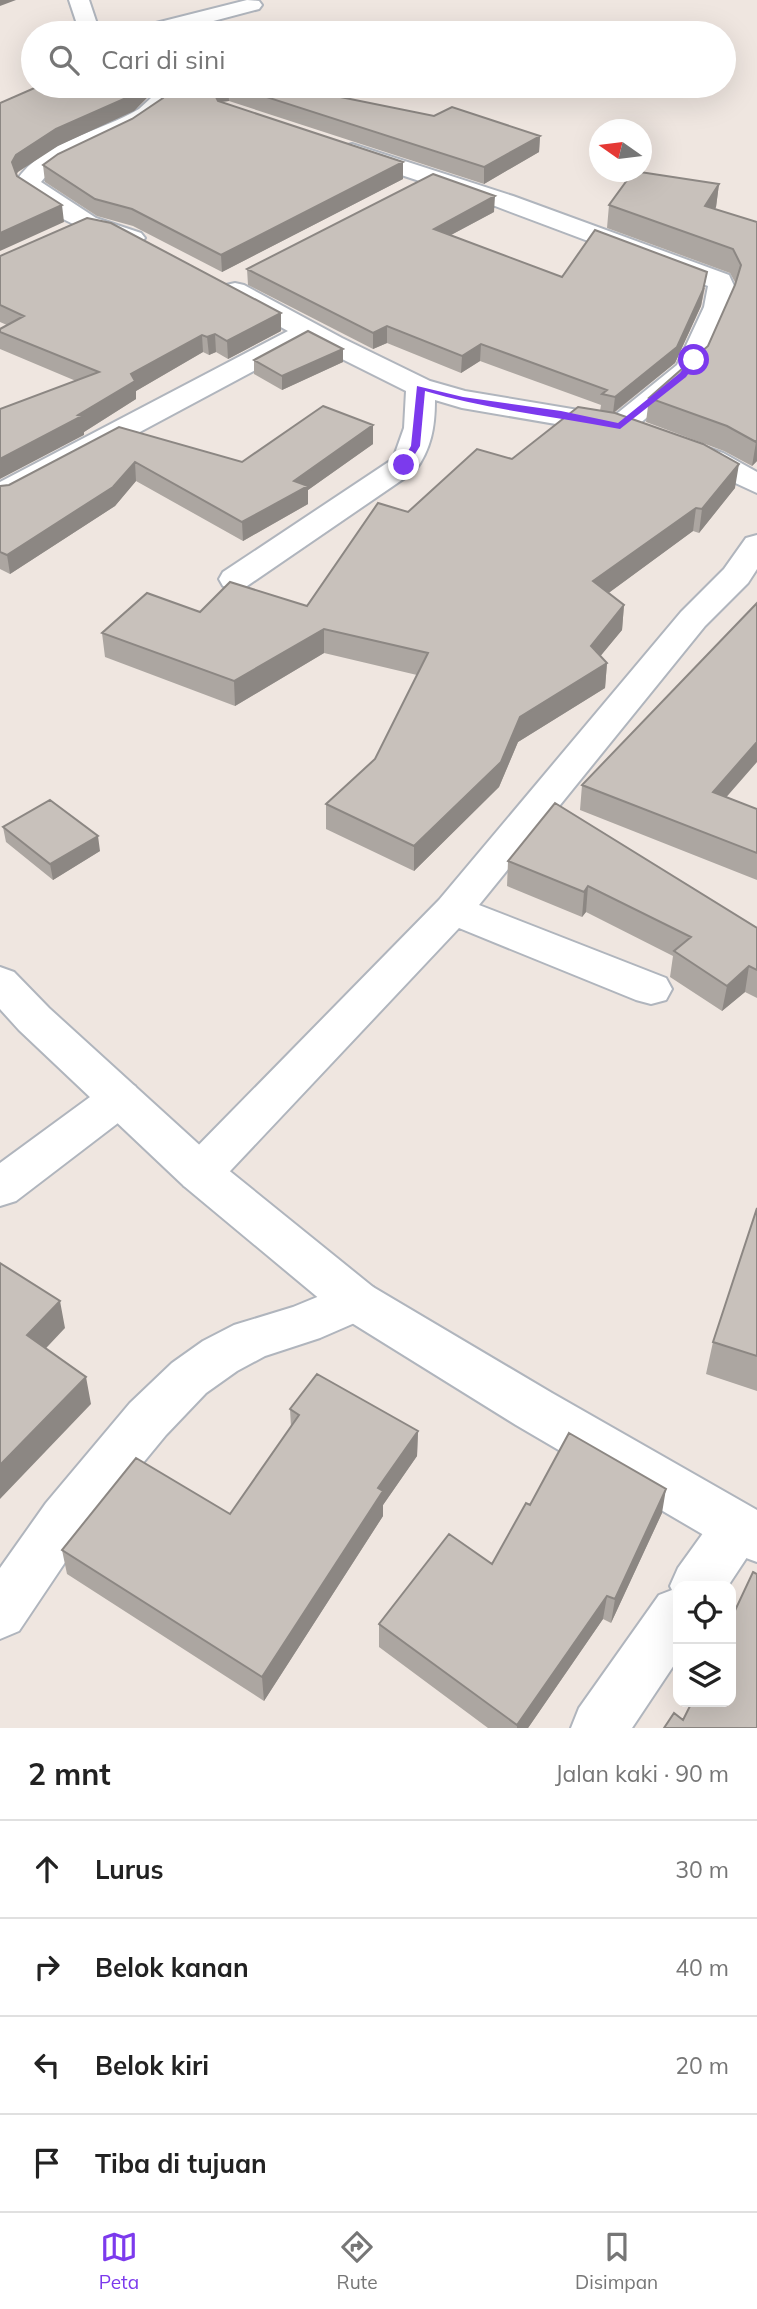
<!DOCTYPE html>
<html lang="id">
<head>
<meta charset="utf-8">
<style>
	body { margin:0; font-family:Mulish,sans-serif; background:#f6f6f6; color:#222 }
	.controls { position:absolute; right:21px; bottom:21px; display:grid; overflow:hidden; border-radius:14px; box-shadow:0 7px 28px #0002 }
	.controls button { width:63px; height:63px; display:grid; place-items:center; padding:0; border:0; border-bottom:2px solid #e0e0e0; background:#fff; color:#222; font:35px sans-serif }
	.compass { position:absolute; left:589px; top:119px; width:63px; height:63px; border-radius:50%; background:#fff; box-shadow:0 7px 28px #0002; rotate:284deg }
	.stop { position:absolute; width:21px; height:21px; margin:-16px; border:5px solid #7c3aed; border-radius:50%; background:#fff }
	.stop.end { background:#7c3aed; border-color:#fff; box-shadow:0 2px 7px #0008 }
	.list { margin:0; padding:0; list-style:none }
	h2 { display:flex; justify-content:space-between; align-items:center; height:91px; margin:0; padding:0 28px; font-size:30px }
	h2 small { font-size:23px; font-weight:400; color:#767676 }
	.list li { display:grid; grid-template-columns:46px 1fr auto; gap:21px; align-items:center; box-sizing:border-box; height:98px; padding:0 28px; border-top:2px solid #e0e0e0 }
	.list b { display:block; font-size:26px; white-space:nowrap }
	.list em { font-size:23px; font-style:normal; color:#767676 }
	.icon { flex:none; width:38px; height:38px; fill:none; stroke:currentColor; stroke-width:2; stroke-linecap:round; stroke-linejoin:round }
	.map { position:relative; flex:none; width:757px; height:1728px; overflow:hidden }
	.search { position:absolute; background:#fff; box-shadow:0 7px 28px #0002; left:21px; right:21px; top:21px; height:77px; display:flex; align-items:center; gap:18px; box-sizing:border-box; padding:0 24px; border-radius:38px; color:#767676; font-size:26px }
	.sheet { height:483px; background:#fff }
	nav { display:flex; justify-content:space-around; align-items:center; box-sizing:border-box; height:98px; border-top:2px solid #e0e0e0; background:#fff; font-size:19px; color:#767676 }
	nav a { display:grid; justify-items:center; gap:4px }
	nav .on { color:#7c3aed }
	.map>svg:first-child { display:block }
</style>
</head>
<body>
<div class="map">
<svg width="757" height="1728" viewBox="0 0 757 1728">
	<rect width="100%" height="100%" fill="#efe6e0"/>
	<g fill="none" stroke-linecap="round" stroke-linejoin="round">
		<defs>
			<path id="minor" d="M69,0H89L100,33H80Z
				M247,0L259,1L262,5L259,9L168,33H133L136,28Z
				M136,86H163L170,90L173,101C143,145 76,142 41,182L96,218L141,233L145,238L141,243L132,246C103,238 27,209 16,181C44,140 99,133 139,109L151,98Z
				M352,144L513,196L729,275L735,288L730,307L703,369L630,432L620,435L462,408L435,400C435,428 431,449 415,471L247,586L235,589L223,586L219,579L223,572L393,459L404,428L406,391L308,342L11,501L0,503V482L288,331L226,297L222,291L226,285L235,283L244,285L342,338L430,381L465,391L614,416L677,365L704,307L708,286L495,206L344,156L340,151L344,146Z
				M690,442L723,453L757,472V493L679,457L675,451L679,445Z
				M757,535V569L748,583L705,626L479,905L666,978L672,989L666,1000L651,1004L636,1000L459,928L216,1186L200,1191L184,1186L178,1173L184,1160L439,900L681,612L724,569L746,538Z
				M120,1081L135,1086L142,1098L135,1110L16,1201L0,1206V1163L105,1086Z
				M356,1281L373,1287L380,1301L373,1315L320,1338L265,1356L237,1371L206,1393L166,1435L82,1537L19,1631L0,1639V1568L46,1503L130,1403L172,1363L203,1341L234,1325L293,1307Z
				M737,1504L755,1511L757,1542L728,1586H678V1659L632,1728H571L579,1708L659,1595L672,1590L670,1586L678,1568L719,1511Z"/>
			<path id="tertiary" d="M0,967L14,972L49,1008L216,1160L373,1287L552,1393L757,1510V1562L738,1555L516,1425L339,1315L184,1186L19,1030L0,1009Z"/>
		</defs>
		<!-- minor casing -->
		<use href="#minor" stroke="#b0b5bd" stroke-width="4"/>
		<!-- tertiary casing -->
		<use href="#tertiary" stroke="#b0b5bd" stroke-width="4"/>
		<!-- minor -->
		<use href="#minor" fill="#fff" fill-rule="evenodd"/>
		<!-- tertiary -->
		<use href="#tertiary" fill="#fff" fill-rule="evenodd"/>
	</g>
	<!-- wall -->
	<path fill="#aca6a1" d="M167,86H286L434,116L540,136L539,152L484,184L229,101L221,102L403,162V179L222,272L133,226L97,216L45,182L43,165L132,119L163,98L171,88Z
		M719,184L716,207L715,209L757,222V461L752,466L724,451L646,422L649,398L708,346L736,284L730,273L607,228L609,205Z
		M494,212L451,235L562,277L705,288L701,306L675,363L614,413L735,488L699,533L693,531L608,593L624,605L622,630L600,656L607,663L605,688L518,742L499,787L414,871L326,829V804L375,759L417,675L324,653L235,706L105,657L102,633L200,612L307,606L408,512L512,459L600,411L601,405L480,361L461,373L387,343L373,349L248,285L247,269Z
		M0,256L281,331L228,359L216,352L209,355L203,352L136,391V399L84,432V435L76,381L0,349V329L7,325L0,322Z
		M343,349V362L282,390L254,374V360Z
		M373,425V444L308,490V504L243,541L136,481L115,506L10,574L0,569V486L9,485L119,427L242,462Z
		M582,785L727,797L757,809V880L580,810Z
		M3,827L100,851L53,880L6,842Z
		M508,861L757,928V998L745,992L722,1011L670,977L673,956L586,912L582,917L507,886Z
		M757,1208V1391L706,1374L713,1342Z
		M290,1409L418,1431L417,1456L383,1505V1516L264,1701L67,1574L62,1550L230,1514L291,1427Z
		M530,1505L662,1513L611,1623L603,1619L528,1728H488L379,1647V1624L492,1564Z"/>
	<!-- shaded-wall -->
	<path fill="#8c8783" d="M0,0H16L0,6Z
		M142,86H146L147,98L134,111L58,146L18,172L14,179L12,162L16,155L56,129Z
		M222,86H228L229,101L219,102L214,93L218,87Z
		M540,136L539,152L484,184V167Z
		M403,162V179L222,272L221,255Z
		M719,184L716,207L702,229L705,206Z
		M495,196L494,212L434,244V229Z
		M62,205L64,222L0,251V233Z
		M707,272L701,306L675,363L613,413L615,397Z
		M281,313V331L228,359L227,341Z
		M387,326V343L373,349V333Z
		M215,334L216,352L209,355L207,337Z
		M202,335L203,352L136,391V399L84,432V435L0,479V459L78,415L131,374Z
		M481,344L480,361L461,373L462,356Z
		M343,349V362L282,390V376Z
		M373,425V444L308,490V504L243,541L242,522L294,481Z
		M757,440V461L752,466L756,442Z
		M135,462L136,481L115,506L10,574L7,555Z
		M739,464L735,488L699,533L702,509Z
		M696,508L693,531L591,606L593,581Z
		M624,605L622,630L589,670L591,646Z
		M324,629V653L235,706L234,681Z
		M607,663L605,688L518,742L499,787L414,871V846L520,717Z
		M757,742V762L709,817L713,792Z
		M98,836L100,851L53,880L50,864Z
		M588,886L586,912L582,917L584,892Z
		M749,966L745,992L722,1011L727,986Z
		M60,1301L65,1328L33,1362L27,1335Z
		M86,1377L91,1404L0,1499V1465Z
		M418,1431L417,1456L383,1505V1516L264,1701L262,1677L378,1488Z
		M666,1489L662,1513L611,1623L615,1599Z
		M607,1596L603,1619L528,1728H517V1725Z"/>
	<!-- building -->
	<path fill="#c8c1bb" stroke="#8c8783" stroke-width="2" d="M197,24L222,33H174Z
		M39,86H142L133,95L56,129L16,155L12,162L17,176L62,205L0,233V103Z
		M173,86H222L218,87L214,93L218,101L403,162L221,255L132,209L95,199L43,165L58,154L132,119L163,98Z
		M232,86H286L434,116L452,107L540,136L484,167Z
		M633,172H640L719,184L705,206L757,222V440L756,442L727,426L649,398L708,346L735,285L741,265L733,249L609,205Z
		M433,174L495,196L434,229L562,277L595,230L707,272L703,290L677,347L615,397L602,394L607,390L481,344L462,356L387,326L373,333L247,269Z
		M87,218L111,223L281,313L227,341L215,334L207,337L202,335L131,374L135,381L78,415L82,416L0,459V409L99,372L0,332V329L24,316L0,305V256Z
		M308,331L343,349L282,376L254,360Z
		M323,406L373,425L294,481L308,486L242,522L135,462L113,487L7,555L0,552V486L9,485L119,427L242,462Z
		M578,407L615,413L703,444L739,464L702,509L696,508L593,581L624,605L591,646L607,663L520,717L501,762L414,846L326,804L375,759L428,653L324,629L234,681L102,633L147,593L200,612L230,582L307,606L378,503L408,512L477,449L512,459Z
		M757,603V742L713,792L757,809V853L582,785Z
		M50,800L98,836L50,864L3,827Z
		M555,803L757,928V970L749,966L727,986L674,951L691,937L588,886L584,892L508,861Z
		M757,1208V1356L713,1342Z
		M0,1263L60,1301L27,1335L86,1377L0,1465Z
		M317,1374L418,1431L378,1488L383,1491L262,1677L62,1550L136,1458L230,1514L299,1415L290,1409Z
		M569,1433L666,1489L615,1599L607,1596L517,1725L379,1624L449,1534L492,1564L526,1503L530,1505Z
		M753,1572L757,1574V1728H664L674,1713L683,1720L692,1702H731V1619Z"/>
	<!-- route -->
	<path fill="#7c3aed" d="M691,358L698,360L686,377L620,429C555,416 488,410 425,391L420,446L407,467L400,465L411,446L417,386L463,397L561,411L618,423L680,373Z"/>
</svg>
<div class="controls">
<button><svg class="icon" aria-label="locate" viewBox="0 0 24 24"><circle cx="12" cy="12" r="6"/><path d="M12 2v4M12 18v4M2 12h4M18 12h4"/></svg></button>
<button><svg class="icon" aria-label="layers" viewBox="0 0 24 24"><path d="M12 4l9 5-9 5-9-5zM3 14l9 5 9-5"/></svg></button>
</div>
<svg class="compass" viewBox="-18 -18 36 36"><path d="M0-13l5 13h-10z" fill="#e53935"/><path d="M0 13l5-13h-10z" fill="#767676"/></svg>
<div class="stop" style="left:694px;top:360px"></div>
<div class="stop end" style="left:404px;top:465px"></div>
<div class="search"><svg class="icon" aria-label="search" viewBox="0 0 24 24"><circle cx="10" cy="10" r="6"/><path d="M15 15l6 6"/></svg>Cari di sini</div>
</div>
<section class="sheet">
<h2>2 mnt<small>Jalan kaki · 90 m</small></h2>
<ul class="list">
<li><svg class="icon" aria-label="ahead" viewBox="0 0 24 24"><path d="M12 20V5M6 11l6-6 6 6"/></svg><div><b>Lurus</b></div><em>30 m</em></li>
<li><svg class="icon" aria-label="right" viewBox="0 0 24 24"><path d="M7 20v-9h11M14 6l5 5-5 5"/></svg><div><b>Belok kanan</b></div><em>40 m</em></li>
<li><svg class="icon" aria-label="left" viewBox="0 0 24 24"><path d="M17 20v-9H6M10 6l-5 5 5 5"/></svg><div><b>Belok kiri</b></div><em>20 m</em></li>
<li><svg class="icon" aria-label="arrive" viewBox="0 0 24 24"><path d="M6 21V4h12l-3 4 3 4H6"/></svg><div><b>Tiba di tujuan</b></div></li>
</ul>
</section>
<nav>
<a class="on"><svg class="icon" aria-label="map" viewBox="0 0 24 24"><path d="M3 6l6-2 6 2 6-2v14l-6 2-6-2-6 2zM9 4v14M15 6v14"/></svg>Peta</a>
<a><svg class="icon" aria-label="directions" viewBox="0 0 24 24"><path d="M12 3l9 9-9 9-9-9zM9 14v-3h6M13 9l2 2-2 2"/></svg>Rute</a>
<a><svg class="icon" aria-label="saved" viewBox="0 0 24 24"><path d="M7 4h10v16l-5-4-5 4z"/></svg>Disimpan</a>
</nav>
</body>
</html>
